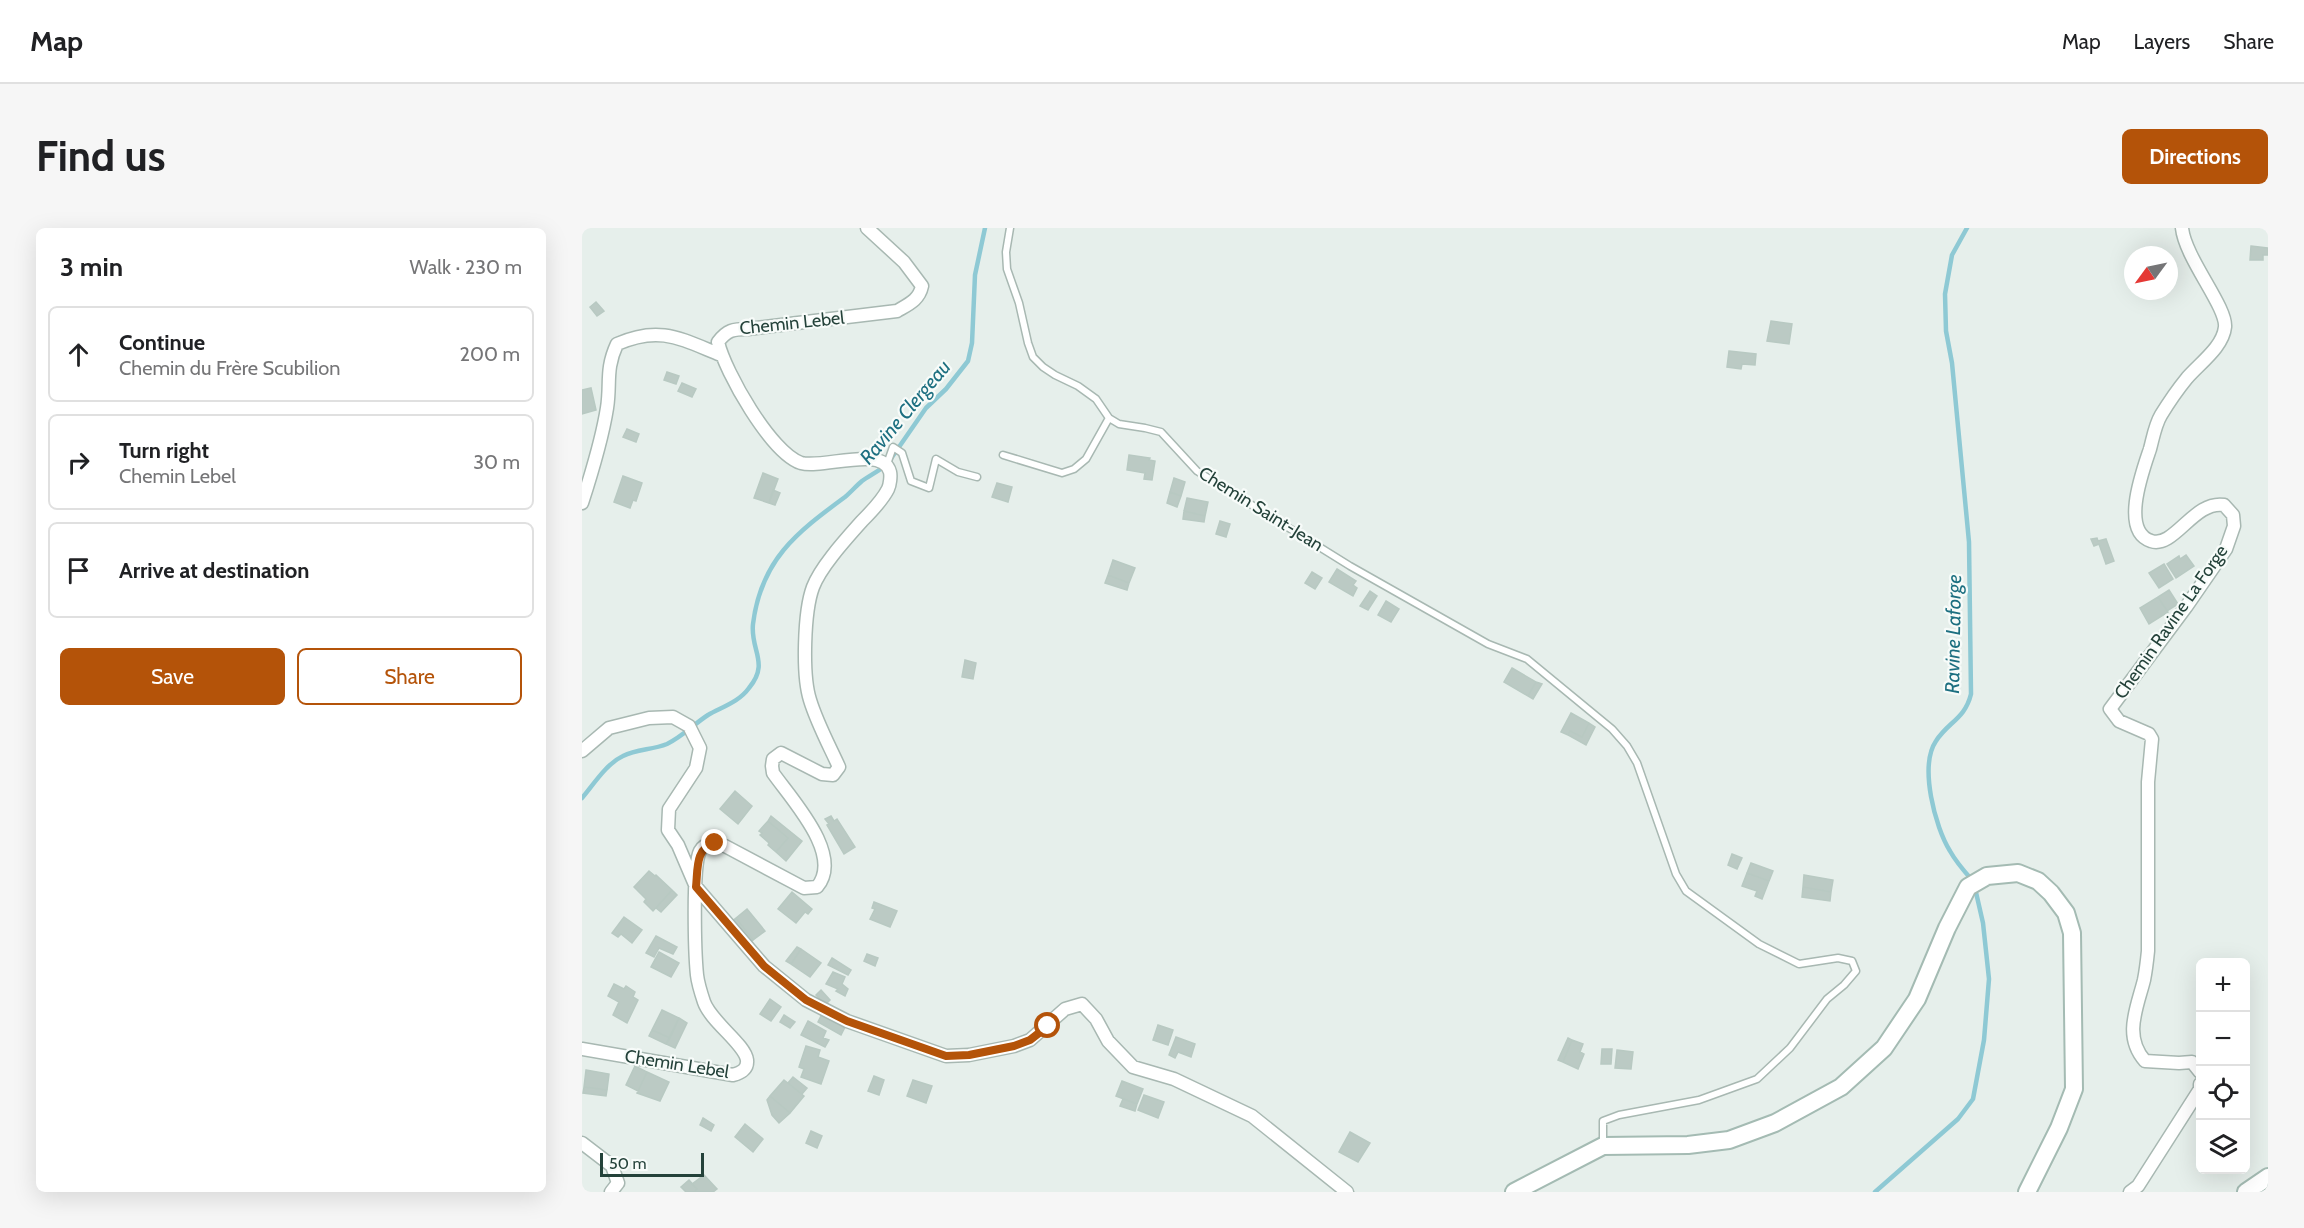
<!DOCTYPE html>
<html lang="en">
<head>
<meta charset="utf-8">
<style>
	body { margin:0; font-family:Cabin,sans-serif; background:#f6f6f6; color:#202124 }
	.controls { position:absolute; right:18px; bottom:18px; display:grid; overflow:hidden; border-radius:9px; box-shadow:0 6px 24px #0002 }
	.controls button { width:54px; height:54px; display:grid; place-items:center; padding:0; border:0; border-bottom:2px solid #e0e0e0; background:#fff; color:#202124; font:30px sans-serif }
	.compass { position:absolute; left:1542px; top:18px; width:54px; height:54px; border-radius:50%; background:#fff; box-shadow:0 6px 24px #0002; rotate:237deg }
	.scale { position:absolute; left:18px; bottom:15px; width:104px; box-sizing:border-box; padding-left:6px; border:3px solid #24423a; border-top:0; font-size:16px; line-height:21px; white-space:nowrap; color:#24423a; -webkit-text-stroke:4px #f7fbf9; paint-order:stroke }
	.stop { position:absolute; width:18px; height:18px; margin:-14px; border:4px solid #b45309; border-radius:50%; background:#fff }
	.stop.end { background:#b45309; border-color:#fff; box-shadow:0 2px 6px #0008 }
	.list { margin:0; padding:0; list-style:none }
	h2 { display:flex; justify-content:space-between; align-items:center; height:78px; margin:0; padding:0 24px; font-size:26px }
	h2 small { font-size:20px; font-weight:400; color:#757577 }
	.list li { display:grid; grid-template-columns:39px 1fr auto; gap:18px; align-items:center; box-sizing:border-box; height:96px; margin:0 12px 12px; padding:0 12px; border:2px solid #e0e0e0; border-radius:9px }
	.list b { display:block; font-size:22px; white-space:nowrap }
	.list p { margin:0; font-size:20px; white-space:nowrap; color:#757577 }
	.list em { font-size:20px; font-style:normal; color:#757577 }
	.actions { display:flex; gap:12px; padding:18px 24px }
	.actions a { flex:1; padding:14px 0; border:2px solid #b45309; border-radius:9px; text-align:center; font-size:21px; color:#b45309 }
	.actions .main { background:#b45309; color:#fff }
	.icon { flex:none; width:33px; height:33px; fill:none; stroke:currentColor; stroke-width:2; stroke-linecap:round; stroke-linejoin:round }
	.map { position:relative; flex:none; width:1686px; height:964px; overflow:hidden; border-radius:9px }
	header { display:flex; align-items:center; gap:36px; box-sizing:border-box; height:84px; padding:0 30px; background:#fff; border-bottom:2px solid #e0e0e0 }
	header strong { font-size:28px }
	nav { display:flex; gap:33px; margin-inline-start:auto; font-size:21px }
	.intro { display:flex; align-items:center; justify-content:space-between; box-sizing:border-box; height:144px; padding:0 36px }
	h1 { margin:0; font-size:42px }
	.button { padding:15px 27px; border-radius:9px; background:#b45309; color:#fff; font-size:21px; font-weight:700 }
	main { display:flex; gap:36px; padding:0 36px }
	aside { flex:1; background:#fff; border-radius:9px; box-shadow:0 6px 24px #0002 }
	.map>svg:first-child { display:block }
</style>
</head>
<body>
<header>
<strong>Map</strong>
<nav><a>Map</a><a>Layers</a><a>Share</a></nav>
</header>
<div class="intro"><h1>Find us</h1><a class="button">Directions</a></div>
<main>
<aside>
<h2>3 min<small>Walk · 230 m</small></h2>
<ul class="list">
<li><svg class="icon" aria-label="ahead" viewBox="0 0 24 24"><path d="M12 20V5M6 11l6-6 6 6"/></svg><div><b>Continue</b><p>Chemin du Frère Scubilion</p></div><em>200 m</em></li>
<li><svg class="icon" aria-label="right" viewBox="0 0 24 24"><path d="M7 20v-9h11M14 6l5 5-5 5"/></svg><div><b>Turn right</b><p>Chemin Lebel</p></div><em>30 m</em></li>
<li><svg class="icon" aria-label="arrive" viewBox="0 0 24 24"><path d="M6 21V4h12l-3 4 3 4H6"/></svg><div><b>Arrive at destination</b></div></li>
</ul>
<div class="actions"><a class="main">Save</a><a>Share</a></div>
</aside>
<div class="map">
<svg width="1686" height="964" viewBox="0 0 1686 964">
	<rect width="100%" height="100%" fill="#e6efeb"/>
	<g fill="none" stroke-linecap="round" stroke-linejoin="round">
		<!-- stream -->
		<path stroke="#8ec9d4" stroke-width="4.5" d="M1385,0L1370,27L1363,66L1364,103L1370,135L1387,314L1389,466C1383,491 1366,494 1354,513C1337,538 1353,599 1368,623C1374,634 1382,643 1390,652
			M308,232L344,180L364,161L386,133L390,115L393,47L403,0
			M0,570C12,556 24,536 41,528C55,521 70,522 85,516C100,509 112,496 126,487C140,479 157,474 167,460C188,435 168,422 171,396C179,332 214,305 263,269C269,264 274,258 280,253C287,248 295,244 303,238
			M1293,964L1376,891L1391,871L1402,812L1407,751L1401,695L1393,660"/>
	</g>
	<!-- building -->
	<path fill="#bbcac4" stroke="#b8c9c2" stroke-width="1.5" d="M1669,18L1686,20V27H1681V32H1668Z
		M14,74L22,83L15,88L8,79Z
		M1189,93L1210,96L1207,116L1185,113Z
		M1147,123L1174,126L1173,137L1160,136L1159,141L1145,139Z
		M85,144L97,148L94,156L82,152Z
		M100,155L114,161L110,169L96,163Z
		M9,160L14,182L0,186V162Z
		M45,201L57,206L54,214L41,209Z
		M547,227L568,230L567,232L573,233L570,252L562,251L563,245L545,242Z
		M181,245L196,251L187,275L172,270Z
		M41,248L60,255L54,273L51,272L48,280L32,274Z
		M592,250L603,254L599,268L588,264Z
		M415,255L430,259L426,274L410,269Z
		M191,262L198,265L193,277L187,275Z
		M588,264L599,268L595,279L585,275Z
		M605,270L626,274L623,288L602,283Z
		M602,283L623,288L622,294L601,291Z
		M638,293L648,296L644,309L634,306Z
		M1515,310L1516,313L1524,311L1532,333L1524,336L1517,316L1512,318L1509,311Z
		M1604,327L1612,338L1594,350L1585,336L1597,328L1598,331Z
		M531,332L553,340L547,355L526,347Z
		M1582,336L1591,351L1577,360L1567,345Z
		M755,341L774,353L771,357L775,360L771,368L747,354Z
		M730,344L740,350L733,361L723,355Z
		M526,347L547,355L545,362L523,355Z
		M1587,362L1596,376L1585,383L1576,369Z
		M788,363L795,368L786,382L778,378Z
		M1576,369L1586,384L1567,396L1558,380Z
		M804,373L817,381L809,394L796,387Z
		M383,432L394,435L391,451L380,449Z
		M930,440L954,454L946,468L922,454Z
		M954,454L960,456L951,471L946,468Z
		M989,485L1007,495L1000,509L988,503L986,507L979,504Z
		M1007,495L1013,499L1004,517L986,507L988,503L1000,509Z
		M153,563L170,578L156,596L138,581Z
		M189,588L220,613L204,633L194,624L206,610L186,593Z
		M249,588L252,593L255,591L273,619L262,626L245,597L247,596L243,591Z
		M186,593L206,610L194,624L186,617L187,615L178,607L180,605L177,603Z
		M1150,626L1160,630L1155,641L1146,637Z
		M1169,635L1191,643L1187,653L1165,645Z
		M67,643L73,648L74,647L90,662L71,683L62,674L64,671L52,659Z
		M1165,645L1187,653L1180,671L1173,668L1175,663L1160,658Z
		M1222,647L1251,652L1249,664L1221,659Z
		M1221,659L1249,664L1248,673L1220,669Z
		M90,662L95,667L79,684L74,680Z
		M210,664L230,681L226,686L223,684L214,695L196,681Z
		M292,674L315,683L308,699L288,691L293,681L290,680Z
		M165,681L183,703L171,712L154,690Z
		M42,689L60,702L50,715L39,706L36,709L30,705Z
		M154,690L171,712L167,715L149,694Z
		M74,708L95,719L91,726L77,720L72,729L64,725Z
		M215,719L219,721L209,736L204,733Z
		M219,721L239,735L228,749L209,736Z
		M77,724L97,735L89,749L69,739Z
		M285,726L296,730L293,738L282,733Z
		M250,730L269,742L266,747L246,737Z
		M251,744L263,749L260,756L266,761L263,768L254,763L256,761L244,756Z
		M32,756L42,761L44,758L53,764L51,769L56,772L45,795L31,787L37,774L26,768Z
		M239,762L248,772L243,777L234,767Z
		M188,771L199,779L189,793L178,786Z
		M80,782L97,790L88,810L70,802Z
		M240,786L264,797L259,807L236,794Z
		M202,787L213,794L208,800L198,794Z
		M97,790L105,795L93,820L84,816Z
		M226,793L244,803L241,810L247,812L243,819L219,807Z
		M576,797L591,802L586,817L571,812Z
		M70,802L88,810L84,816L67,808Z
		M594,809L613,816L609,829L596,824L593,830L587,827Z
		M986,810L990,812L981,834L976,832Z
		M990,812L1001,816L998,824L1002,826L996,841L981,834Z
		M224,818L238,822L236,829L247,833L239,856L219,849L222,841L217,839Z
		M1020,821H1030L1029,836H1019Z
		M1035,822L1051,824L1049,841L1033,840Z
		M53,838L65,844L56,863L44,857Z
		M4,842L27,846L25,862L2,859Z
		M65,844L87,854L78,873L55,865Z
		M292,848L302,852L297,867L286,863Z
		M211,849L225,860L220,866L206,855Z
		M202,852L222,868L208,885L188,868Z
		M331,852L350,858L344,875L325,868Z
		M540,853L561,861L555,876L534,868Z
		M2,859L25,862L24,868L1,865Z
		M562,867L582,874L576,890L556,882Z
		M188,868L208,885L197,895L190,887L185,872Z
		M541,871L555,876L553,883L538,878Z
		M121,890L132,897L129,903L118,897Z
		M163,896L181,911L171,924L153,909Z
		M229,903L240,908L235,920L224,915Z
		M768,904L788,915L776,934L757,924Z
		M122,947L135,961L131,964H112L115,961L110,956Z
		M107,952L115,961L112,964H104L99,959Z"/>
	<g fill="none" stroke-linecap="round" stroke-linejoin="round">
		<defs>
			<path id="lane" d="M428,0L424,24L425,41L437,75L446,115L451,129L461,139L473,147L496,158L514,171L527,190L537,196L563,200L579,204L615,243L768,338L906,416L945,431L1030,501L1045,518L1055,535L1094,646L1104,663L1177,716L1217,736L1256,730L1270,733L1274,743L1262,757L1245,771L1208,820L1175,851L1117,872L1037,887L1021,893V918
				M421,227L480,245L492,241L504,231L527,190
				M305,236L311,219L320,225L329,253L347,260L354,231L376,244L395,249"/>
			<path id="street" d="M1600,0C1603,30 1645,79 1643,99C1641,119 1618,135 1605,150C1596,161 1587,174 1579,187C1573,197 1571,210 1568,221C1561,242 1538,303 1569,313C1592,321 1612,272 1642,277L1651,287L1652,298L1644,321L1604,379L1528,481L1537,493L1567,506L1570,511L1566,554V723C1565,733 1564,742 1562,752C1555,780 1541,808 1563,833L1597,835L1610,834L1618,844
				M0,275C10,244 20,212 25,180C29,155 23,142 35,116C78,97 99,111 139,127
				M0,523L27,500L67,490L91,489L107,498L118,520L114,540L87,581L86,602L96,617L114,659L182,738L224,772L265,793L364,828L387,827L432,818L448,812L483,781L500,776L514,791L526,813L551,839L592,851L670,888L765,964
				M0,821L151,847C158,845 166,842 165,832C163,816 129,794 122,774C119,765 116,756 115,747C113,727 110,638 118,623C123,614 134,615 143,618L222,660L235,659C262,627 210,572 191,545L190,538L191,531L199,525L240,546L251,547L257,539C247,517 235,495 228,472C220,447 222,383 231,359C239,338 265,310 280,293C289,284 300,273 306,261C308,257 309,248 308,244C301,217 241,241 219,235C189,225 143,144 136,114C145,102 151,101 166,101L315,83C327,76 337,72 340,58L322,34L285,0
				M0,915L30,938L36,955L29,964
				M1548,964L1556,958L1618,861V856"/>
			<path id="secondary" d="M932,964L1021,918L1106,917L1147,912L1193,895L1259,859L1302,820L1335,771L1365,700L1386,659L1405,648L1436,645L1456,653L1469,665L1484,685L1490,705L1492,861L1477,900L1445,964
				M1664,964L1686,949"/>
		</defs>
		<!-- lane casing -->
		<use href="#lane" stroke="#a8b8b2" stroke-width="9"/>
		<!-- street casing -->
		<use href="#street" stroke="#a8b8b2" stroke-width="15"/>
		<!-- secondary casing -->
		<use href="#secondary" stroke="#a4bbb3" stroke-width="20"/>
		<!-- lane -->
		<use href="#lane" stroke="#fff" stroke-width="6"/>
		<!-- street -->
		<use href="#street" stroke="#fff" stroke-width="12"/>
		<!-- secondary -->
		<use href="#secondary" stroke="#fff" stroke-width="16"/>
	</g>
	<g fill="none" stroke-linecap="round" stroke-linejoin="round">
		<!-- route -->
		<path stroke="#b45309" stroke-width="8" d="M133,615C113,620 116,641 114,659L182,738L224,772L265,793L364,828L387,827L432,818L448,812L466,798"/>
	</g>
	<g text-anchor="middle" stroke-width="4.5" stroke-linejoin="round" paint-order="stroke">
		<!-- street labels -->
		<g font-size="18" fill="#24423a" stroke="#f7fbf9">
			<text transform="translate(210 95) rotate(-6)" y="6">Chemin Lebel</text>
			<text transform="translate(679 281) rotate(32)" y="6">Chemin Saint-Jean</text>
			<text transform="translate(1589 394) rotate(-55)" y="6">Chemin Ravine La Forge</text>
			<text transform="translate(95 836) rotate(9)" y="6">Chemin Lebel</text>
		</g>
		<!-- water labels -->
		<g font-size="20" font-style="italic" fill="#1c6f80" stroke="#f7fbf9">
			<text transform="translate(323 184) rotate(-50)" y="7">Ravine Clergeau</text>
			<text transform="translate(1371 406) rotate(-89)" y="7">Ravine Laforge</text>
		</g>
	</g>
</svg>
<div class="controls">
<button>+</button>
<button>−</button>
<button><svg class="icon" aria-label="locate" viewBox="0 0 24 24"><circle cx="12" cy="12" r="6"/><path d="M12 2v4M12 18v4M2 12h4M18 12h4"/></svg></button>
<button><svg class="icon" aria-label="layers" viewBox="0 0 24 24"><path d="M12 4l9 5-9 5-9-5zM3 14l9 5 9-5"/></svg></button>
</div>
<svg class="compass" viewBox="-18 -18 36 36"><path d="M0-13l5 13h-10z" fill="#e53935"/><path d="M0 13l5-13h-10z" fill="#757577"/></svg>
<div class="scale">50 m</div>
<div class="stop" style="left:466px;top:798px"></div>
<div class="stop end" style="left:133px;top:615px"></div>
</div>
</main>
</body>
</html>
